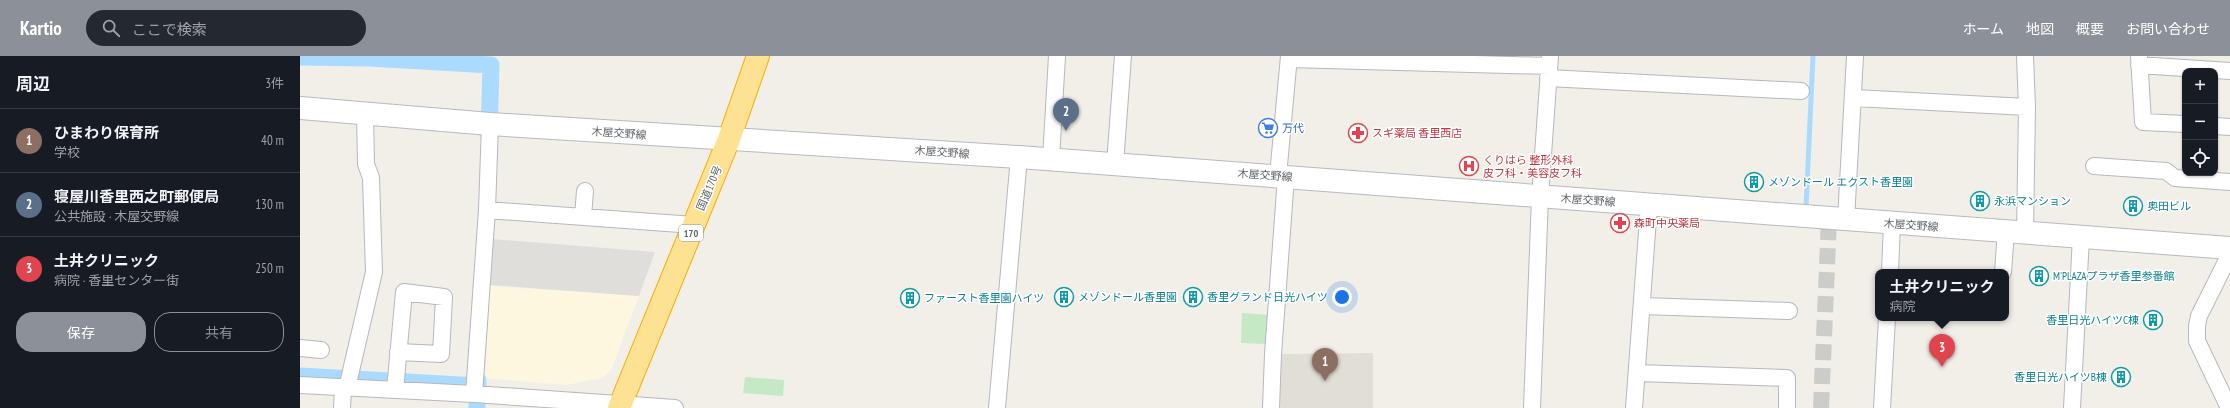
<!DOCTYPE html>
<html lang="ja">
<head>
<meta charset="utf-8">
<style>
	body { margin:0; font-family:"PT Sans Narrow","Noto Sans JP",sans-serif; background:#242831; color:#f1f3f6 }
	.controls { position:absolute; right:12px; top:12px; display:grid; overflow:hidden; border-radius:8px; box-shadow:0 1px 3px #0004 }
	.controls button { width:36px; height:36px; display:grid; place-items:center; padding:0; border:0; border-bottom:1px solid #363941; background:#171b24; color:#f1f3f6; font:20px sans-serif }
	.you { position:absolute; left:1042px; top:241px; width:14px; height:14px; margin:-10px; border:3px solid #fff; border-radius:50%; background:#1a73e8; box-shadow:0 0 0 6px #1a73e833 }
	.badge { display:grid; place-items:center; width:26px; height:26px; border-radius:50%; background:#8c9099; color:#fff; font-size:13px; font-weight:700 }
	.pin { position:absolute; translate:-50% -33px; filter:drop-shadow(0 1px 2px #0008) }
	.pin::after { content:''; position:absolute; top:21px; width:14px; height:12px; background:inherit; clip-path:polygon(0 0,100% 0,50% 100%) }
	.popup { position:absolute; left:1575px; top:213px; width:134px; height:52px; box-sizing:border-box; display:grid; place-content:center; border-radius:8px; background:#171b24; filter:drop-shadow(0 1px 3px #0005); font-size:13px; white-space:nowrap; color:#9ea1a6 }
	.popup b { font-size:15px; color:#f1f3f6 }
	.popup::after { content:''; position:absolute; left:50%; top:100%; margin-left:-8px; border:8px solid transparent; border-top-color:#171b24 }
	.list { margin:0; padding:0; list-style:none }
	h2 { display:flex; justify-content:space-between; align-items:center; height:52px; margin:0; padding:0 16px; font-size:17px }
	h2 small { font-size:13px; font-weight:400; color:#9ea1a6 }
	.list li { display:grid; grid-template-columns:26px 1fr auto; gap:12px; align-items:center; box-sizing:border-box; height:64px; padding:0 16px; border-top:1px solid #363941 }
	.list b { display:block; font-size:15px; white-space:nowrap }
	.list p { margin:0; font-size:13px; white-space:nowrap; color:#9ea1a6 }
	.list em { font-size:13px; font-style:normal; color:#9ea1a6 }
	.actions { display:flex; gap:8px; padding:12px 16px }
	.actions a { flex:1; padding:9px 0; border:1px solid #8c9099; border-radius:16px; text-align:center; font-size:14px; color:#8c9099 }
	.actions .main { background:#8c9099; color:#fff }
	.icon { flex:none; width:22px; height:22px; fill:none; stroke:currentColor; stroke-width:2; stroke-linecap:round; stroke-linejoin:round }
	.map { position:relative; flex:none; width:1930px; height:352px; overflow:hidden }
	header { display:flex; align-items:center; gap:24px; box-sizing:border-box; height:56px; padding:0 20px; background:#8c9099; color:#fff }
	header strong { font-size:19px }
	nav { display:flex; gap:22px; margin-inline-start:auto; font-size:14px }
	.search { width:280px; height:36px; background:#242831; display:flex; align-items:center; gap:10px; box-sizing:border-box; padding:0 14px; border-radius:22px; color:#9ea1a6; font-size:15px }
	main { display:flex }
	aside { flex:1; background:#171b24 }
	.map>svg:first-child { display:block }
</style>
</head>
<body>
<header>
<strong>Kartio</strong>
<div class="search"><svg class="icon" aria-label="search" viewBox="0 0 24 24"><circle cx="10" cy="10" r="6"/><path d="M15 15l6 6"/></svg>ここで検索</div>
<nav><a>ホーム</a><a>地図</a><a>概要</a><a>お問い合わせ</a></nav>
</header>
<main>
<aside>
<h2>周辺<small>3件</small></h2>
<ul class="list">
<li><span class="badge" style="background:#8d6e63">1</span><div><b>ひまわり保育所</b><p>学校</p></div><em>40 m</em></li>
<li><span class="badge" style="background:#5c6f8a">2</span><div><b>寝屋川香里西之町郵便局</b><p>公共施設 · 木屋交野線</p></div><em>130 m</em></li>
<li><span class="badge" style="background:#e0444e">3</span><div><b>土井クリニック</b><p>病院 · 香里センター街</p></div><em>250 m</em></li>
</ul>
<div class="actions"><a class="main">保存</a><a>共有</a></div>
</aside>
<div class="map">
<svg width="1930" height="352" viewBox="0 0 1930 352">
	<rect width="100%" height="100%" fill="#f1efe8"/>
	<!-- commercial -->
	<path fill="#fef7e0" d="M190,230L339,240L311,315L302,322L266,329L185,322Z"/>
	<!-- industrial -->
	<path fill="#e0deda" d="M192,183L355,196L339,240L190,229Z"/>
	<!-- education -->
	<path fill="#e1ded6" d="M1073,297V352H976L980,298Z"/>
	<!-- green -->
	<path fill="#c5e8c5" d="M942,257L970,259L968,288L941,287Z
		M445,321L484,324L483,340L443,337Z"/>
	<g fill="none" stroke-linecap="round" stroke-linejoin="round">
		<!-- stream -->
		<path stroke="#aadaff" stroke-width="5" d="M1506,152L1513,0"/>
		<!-- canal -->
		<path stroke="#aadaff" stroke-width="17" d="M0,1L70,2L191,9L189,80
			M0,320L178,330
			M177,352L178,324"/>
		<!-- street-tunnel -->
		<path stroke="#ccccc8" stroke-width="16" stroke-dasharray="16 8" stroke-linecap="butt" d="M1521,352L1529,163"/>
		<defs>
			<path id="street" d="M1839,0L1843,66L1885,68
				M989,3L1249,10
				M1839,9L1930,15
				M1248,22L1501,35
				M1554,42L1727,51
				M1915,70L1930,71
				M751,103L757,0
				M815,108L823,0
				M1794,110L1866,115L1875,122L1930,126
				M978,120L989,0
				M187,154L394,169
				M283,161L285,135
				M1546,164L1555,0
				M1725,177L1727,51L1725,0
				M1590,216L1592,167
				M1703,216L1706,175
				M1343,250L1489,255
				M0,292L21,294
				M1337,317L1487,322V352
				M0,329L174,338L375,352
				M47,332L74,216L71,122L66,108L65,56
				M95,334L104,236L144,241L141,298L98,296
				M174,338L187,154L190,68
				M42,352L43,333
				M697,352L719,101
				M971,352L973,298L986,121
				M1232,352L1240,141L1250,0
				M1334,352L1349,149
				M1582,352L1587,262
				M1772,352L1781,181
				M1929,352L1897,285V270L1899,260L1930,198"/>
			<path id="secondary" d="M0,52L190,68L719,101L1930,192"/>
			<path id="highway" d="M319,352L429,83L458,0"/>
		</defs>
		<!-- street casing -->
		<use href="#street" stroke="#b5b8bc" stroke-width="18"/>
		<!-- secondary casing -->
		<use href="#secondary" stroke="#b6babf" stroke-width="24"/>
		<!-- highway casing -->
		<use href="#highway" stroke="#f9ab00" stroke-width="24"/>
		<!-- street -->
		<use href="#street" stroke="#fff" stroke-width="16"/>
		<!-- secondary -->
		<use href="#secondary" stroke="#fff" stroke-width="22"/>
		<!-- highway -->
		<use href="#highway" stroke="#fde293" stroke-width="22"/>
	</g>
	<!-- icons -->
	<defs>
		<symbol id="supermarket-ring" viewBox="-11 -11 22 22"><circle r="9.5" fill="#fff" stroke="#3f7fe0" stroke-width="1.5"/><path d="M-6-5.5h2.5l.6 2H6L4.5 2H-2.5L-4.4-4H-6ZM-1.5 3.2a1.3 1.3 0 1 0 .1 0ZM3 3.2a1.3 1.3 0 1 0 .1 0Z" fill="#3f7fe0"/></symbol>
		<symbol id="pharmacy-ring" viewBox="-11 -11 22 22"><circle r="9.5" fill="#fff" stroke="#e0444e" stroke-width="1.5"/><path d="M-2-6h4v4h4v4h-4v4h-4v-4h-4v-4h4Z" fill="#e0444e"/></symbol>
		<symbol id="hospital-ring" viewBox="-11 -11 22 22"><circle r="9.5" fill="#fff" stroke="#e0444e" stroke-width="1.5"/><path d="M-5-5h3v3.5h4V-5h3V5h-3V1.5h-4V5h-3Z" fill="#e0444e"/></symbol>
		<symbol id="building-ring" viewBox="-11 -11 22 22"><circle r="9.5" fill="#fff" stroke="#0f9aa8" stroke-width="1.5"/><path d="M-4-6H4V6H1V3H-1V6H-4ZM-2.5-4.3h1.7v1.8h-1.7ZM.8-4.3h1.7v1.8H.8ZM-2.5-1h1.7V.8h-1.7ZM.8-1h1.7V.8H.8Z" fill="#0f9aa8"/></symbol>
	</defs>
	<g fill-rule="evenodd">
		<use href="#supermarket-ring" x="957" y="61" width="22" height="22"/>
		<use href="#pharmacy-ring" x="1047" y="66" width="22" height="22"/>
		<use href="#hospital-ring" x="1158" y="99" width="22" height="22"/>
		<use href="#building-ring" x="1443" y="115" width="22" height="22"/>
		<use href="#building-ring" x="1669" y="134" width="22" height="22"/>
		<use href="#building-ring" x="1822" y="139" width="22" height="22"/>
		<use href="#pharmacy-ring" x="1309" y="156" width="22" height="22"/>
		<use href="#building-ring" x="1728" y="209" width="22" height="22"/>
		<use href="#building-ring" x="753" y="230" width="22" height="22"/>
		<use href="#building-ring" x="882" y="230" width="22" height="22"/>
		<use href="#building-ring" x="599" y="231" width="22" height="22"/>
		<use href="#building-ring" x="1842" y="253" width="22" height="22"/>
		<use href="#building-ring" x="1810" y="310" width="22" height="22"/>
	</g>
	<g text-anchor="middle" stroke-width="3" stroke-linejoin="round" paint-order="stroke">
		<!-- shield labels -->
		<rect fill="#fff" stroke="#8f9295" stroke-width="1" x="379" y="169" width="24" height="16" rx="3"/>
		<g font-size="10" font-weight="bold" fill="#5f6368">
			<text x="391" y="181">170</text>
		</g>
		<!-- shop labels -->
		<g font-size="11" fill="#366cbe" stroke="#fff" text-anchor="start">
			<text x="982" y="76">万代</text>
		</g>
		<!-- street labels -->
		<g font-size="11" fill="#5f6368" stroke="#fff">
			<text transform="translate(319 77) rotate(4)" y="4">木屋交野線</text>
			<text transform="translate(642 96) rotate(4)" y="4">木屋交野線</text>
			<text transform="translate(965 119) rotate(4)" y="4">木屋交野線</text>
			<text transform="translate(409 132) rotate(-67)" y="4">国道170号</text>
			<text transform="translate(1288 144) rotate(4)" y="4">木屋交野線</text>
			<text transform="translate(1611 169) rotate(4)" y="4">木屋交野線</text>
		</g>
		<!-- health labels -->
		<g font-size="11" fill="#be3a42" stroke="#fff" text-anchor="start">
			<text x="1072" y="81">スギ薬局 香里西店</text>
			<text x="1183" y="108">くりはら 整形外科<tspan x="1183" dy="13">皮フ科・美容皮フ科</tspan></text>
			<text x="1334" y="171">森町中央薬局</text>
		</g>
		<!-- culture labels -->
		<g font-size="11" fill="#0d838f" stroke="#fff" text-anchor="start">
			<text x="1468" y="130">メゾンドール エクスト香里園</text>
			<text x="1694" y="149">永浜マンション</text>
			<text x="1847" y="154">奥田ビル</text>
			<text x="1753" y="224">M'PLAZAプラザ香里参番館</text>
			<text x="778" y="245">メゾンドール香里園</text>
			<text x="907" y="245">香里グランド日光ハイツ</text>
			<text x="624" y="246">ファースト香里園ハイツ</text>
			<text x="1839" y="268" text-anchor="end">香里日光ハイツC棟</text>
			<text x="1807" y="325" text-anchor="end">香里日光ハイツB棟</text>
		</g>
	</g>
</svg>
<div class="controls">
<button>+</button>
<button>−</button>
<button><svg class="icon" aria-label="locate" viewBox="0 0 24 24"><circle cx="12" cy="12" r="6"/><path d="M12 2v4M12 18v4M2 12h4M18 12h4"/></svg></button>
</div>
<div class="you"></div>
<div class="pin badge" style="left:1025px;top:325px;background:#8d6e63">1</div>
<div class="pin badge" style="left:766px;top:75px;background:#5c6f8a">2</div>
<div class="pin badge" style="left:1642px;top:311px;background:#e0444e">3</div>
<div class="popup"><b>土井クリニック</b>病院</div>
</div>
</main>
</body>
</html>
